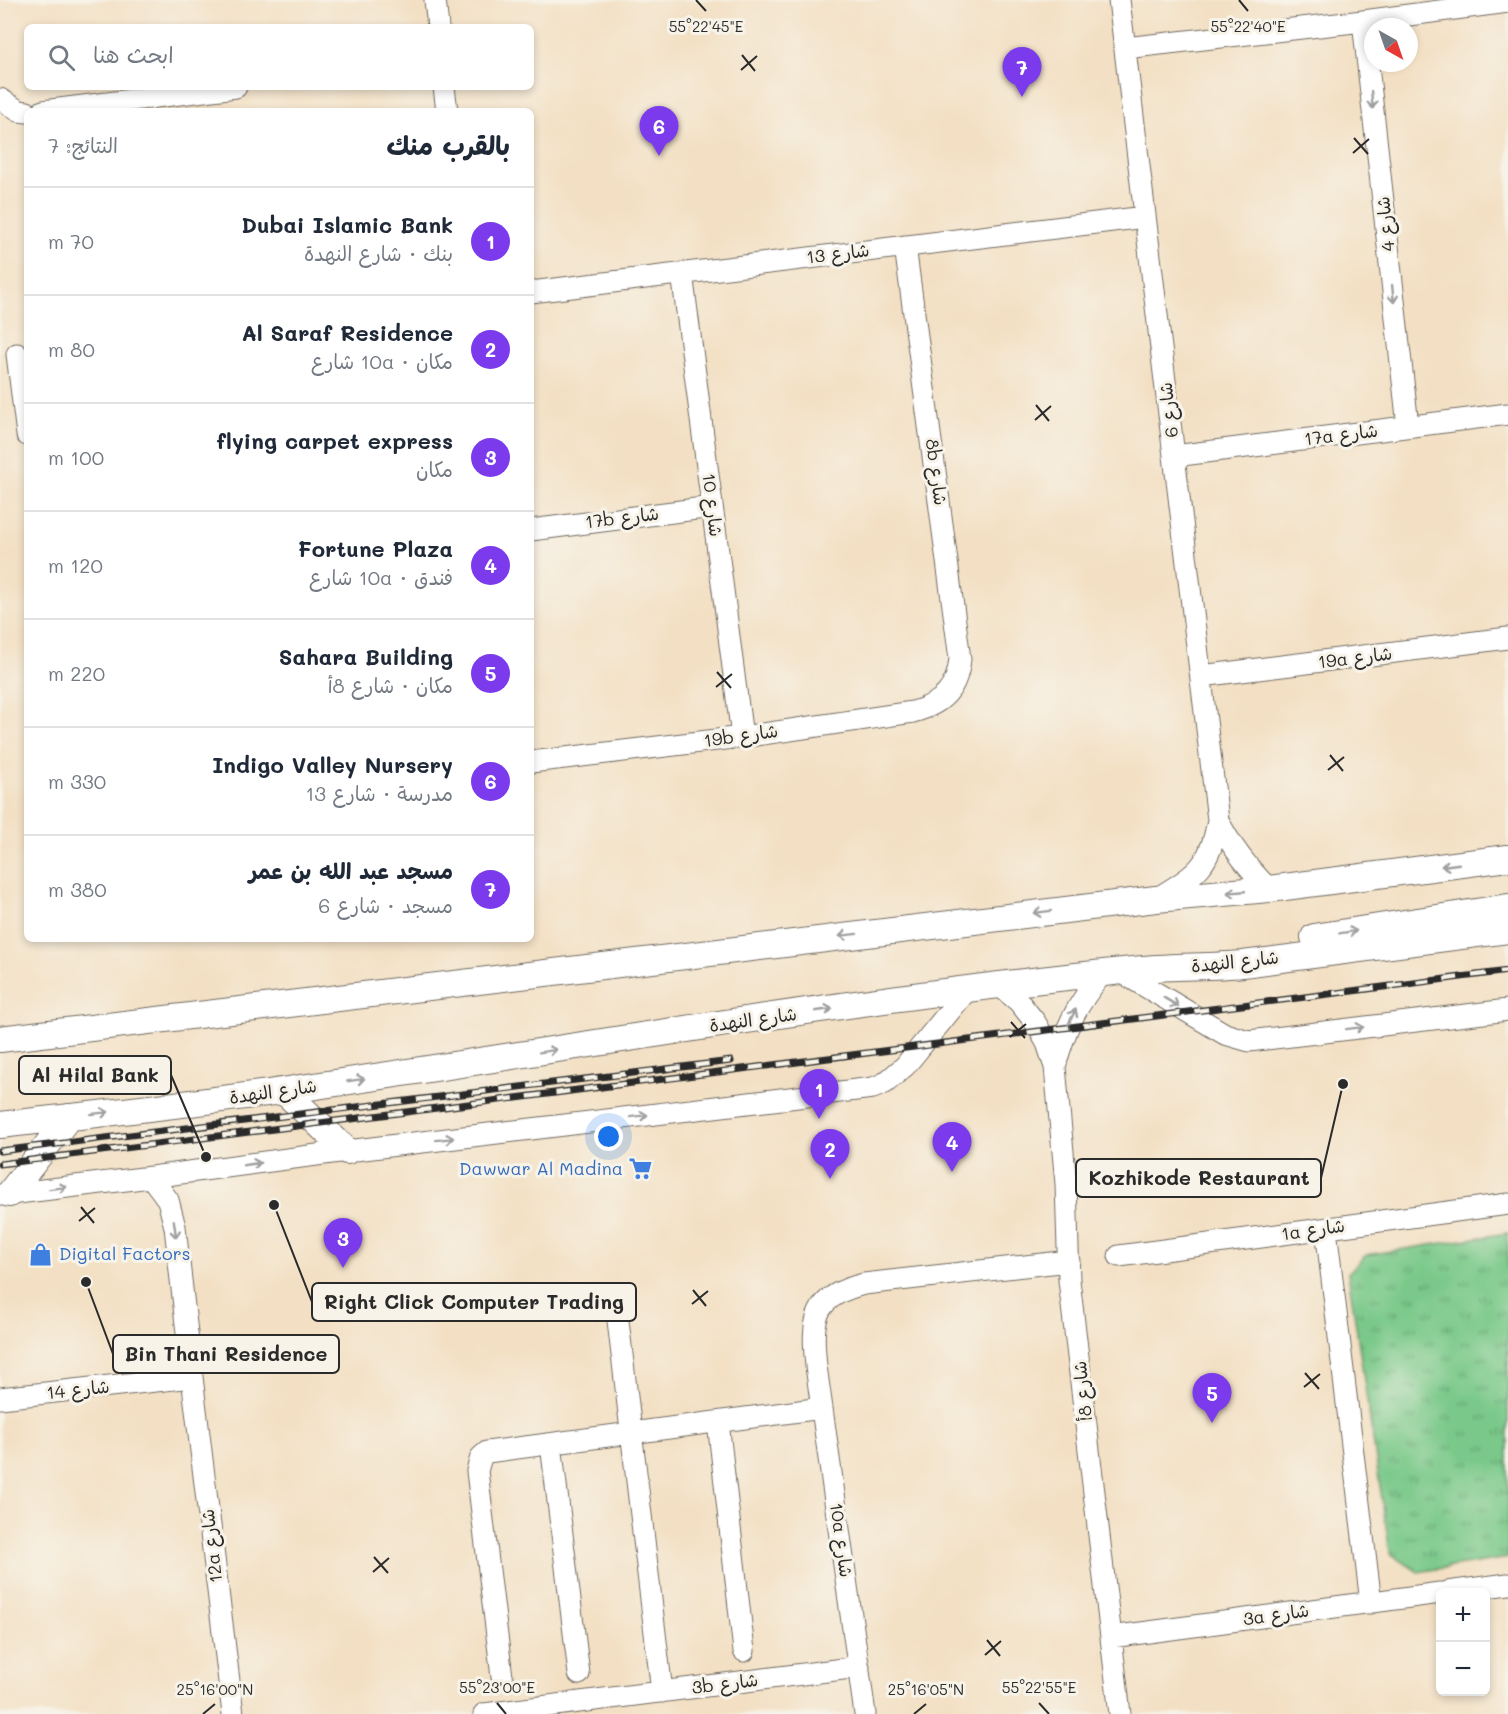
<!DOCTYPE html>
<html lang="ar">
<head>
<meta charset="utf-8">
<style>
	body { margin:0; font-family:Mali,"Playpen Sans Arabic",sans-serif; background:#f6f6f7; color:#1f2937; direction:rtl }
	.controls { position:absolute; right:18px; bottom:18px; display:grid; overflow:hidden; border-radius:9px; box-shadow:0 3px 9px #0003 }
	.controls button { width:54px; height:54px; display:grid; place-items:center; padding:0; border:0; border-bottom:2px solid #e0e1e3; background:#fff; color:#1f2937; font:30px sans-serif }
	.compass { position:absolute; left:1364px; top:18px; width:54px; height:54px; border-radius:50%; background:#fff; box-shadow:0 3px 9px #0003; rotate:140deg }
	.you { position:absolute; left:609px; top:1137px; width:21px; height:21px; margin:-15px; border:4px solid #fff; border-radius:50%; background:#1a73e8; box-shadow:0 0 0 9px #1a73e833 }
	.badge { display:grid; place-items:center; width:39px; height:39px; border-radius:50%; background:#7c3aed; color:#fff; font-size:20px; font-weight:700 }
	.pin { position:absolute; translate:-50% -50px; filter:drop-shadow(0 2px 3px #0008) }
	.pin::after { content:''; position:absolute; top:32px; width:21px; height:18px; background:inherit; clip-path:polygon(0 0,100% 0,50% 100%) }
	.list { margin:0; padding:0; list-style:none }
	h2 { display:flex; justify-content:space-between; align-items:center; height:78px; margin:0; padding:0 24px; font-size:26px }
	h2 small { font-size:20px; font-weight:400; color:#747a83 }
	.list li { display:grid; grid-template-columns:39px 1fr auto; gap:18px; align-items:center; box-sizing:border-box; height:108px; padding:0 24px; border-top:2px solid #e0e1e3 }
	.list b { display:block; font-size:22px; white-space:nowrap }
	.list p { margin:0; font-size:20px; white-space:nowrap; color:#747a83 }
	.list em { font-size:20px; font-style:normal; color:#747a83 }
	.icon { flex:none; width:33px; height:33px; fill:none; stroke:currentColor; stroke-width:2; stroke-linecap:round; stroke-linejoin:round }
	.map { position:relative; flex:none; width:1508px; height:1714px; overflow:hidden; direction:ltr }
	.search { position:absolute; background:#fff; box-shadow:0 3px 9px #0003; left:24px; top:24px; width:510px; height:66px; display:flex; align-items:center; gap:15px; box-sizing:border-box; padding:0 21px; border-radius:9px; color:#747a83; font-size:22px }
	.panel { position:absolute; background:#fff; box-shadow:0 3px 9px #0003; left:24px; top:108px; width:510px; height:834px; border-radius:9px; direction:rtl }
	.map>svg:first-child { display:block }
</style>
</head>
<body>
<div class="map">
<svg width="1508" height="1714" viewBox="0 0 1508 1714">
	<defs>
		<pattern id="park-tufts" width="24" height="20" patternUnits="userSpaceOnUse" patternTransform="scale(1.5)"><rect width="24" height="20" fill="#7ac98a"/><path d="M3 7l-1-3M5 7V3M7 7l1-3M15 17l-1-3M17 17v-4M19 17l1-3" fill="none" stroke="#64a371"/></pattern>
	</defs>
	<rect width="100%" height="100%" fill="#f7f3e8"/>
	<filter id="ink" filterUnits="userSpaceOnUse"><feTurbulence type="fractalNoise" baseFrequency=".0167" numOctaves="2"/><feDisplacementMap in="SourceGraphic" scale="12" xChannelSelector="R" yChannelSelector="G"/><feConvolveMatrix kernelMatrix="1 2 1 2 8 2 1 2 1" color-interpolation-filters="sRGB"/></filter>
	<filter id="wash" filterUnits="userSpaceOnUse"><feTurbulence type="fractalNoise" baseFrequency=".008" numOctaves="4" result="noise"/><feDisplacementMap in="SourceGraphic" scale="24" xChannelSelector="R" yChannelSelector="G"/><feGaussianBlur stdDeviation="1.35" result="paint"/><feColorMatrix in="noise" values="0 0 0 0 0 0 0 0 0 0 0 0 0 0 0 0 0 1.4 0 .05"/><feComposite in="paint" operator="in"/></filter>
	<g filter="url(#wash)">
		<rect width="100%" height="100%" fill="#f3e0c4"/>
		<!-- park -->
		<path fill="url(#park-tufts)" stroke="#527a5a" stroke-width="1.5" d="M1508,1233V1558L1418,1572L1390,1553L1348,1273L1366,1255Z"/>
	</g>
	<g filter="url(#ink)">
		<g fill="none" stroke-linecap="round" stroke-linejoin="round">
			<defs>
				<path id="minor" d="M435,0L438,27
					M1119,0L1218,820C1210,868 1196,874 1156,899
					M1363,21L1408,426
					M1125,48L1363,21L1508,2
					M444,87L447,111
					M0,99L19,111L27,112
					M43,111L236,87
					M682,273L742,737
					M531,292L1145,217
					M17,354L27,435
					M1174,456L1508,414
					M531,530L712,507
					M1201,676L1508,638
					M531,762L742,737L913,712C942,704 957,690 960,659L905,246
					M1218,820C1231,847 1248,868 1269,889
					M1121,972L1225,1034L1249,1041L1508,1010
					M1000,986L1019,1002L1035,1022L1047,1043L1055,1067L1066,1184L1069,1280L1120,1714
					M1055,1067C1065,1028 1077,1004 1102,974
					M151,1177L168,1200L175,1227L192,1377L233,1714
					M1,1195L151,1177L347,1151L873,1088L885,1083L905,1066L967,990
					M1326,1229L1371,1603
					M1119,1256L1508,1204
					M616,1304L662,1692
					M0,1398L192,1377
					M718,1422L744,1651
					M551,1444L579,1674
					M1447,1592L1508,1584
					M1111,1637L1440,1593
					M502,1677L477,1471L481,1457L487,1452L822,1408
					M484,1714L859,1667
					M865,1714L816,1366C811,1318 814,1296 864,1284L1069,1261"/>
				<path id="major" d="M1314,937L1508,907
					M0,1039L1156,899L1269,889L1508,858
					M284,1091L347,1151
					M0,1125C96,1114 192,1104 288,1090C572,1049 857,997 1143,969C1176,966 1210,967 1243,964L1508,930
					M9,1194L69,1117"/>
			</defs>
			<!-- minor casing -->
			<use href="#minor" stroke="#716a61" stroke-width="23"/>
			<!-- major casing -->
			<use href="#major" stroke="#716a61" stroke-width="28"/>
			<!-- minor -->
			<use href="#minor" stroke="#fff" stroke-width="21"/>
			<!-- major -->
			<use href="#major" stroke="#fff" stroke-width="26"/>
			<defs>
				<path id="rail" d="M0,1151L731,1061
					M0,1164L1508,971"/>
			</defs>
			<!-- rail casing -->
			<use href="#rail" stroke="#2b2b2b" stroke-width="7"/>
			<!-- rail -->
			<use href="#rail" stroke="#f7f3e8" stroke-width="4.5" stroke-dasharray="14" stroke-linecap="butt"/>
		</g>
		<!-- one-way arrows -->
		<defs><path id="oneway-shaft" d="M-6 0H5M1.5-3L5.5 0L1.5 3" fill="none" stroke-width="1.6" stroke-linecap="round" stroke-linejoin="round" transform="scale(1.5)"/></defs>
		<g stroke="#a0a0a0">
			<use href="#oneway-shaft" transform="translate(1372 100) rotate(84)"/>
			<use href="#oneway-shaft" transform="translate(1393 294) rotate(84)"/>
			<use href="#oneway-shaft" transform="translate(1450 865) rotate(172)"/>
			<use href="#oneway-shaft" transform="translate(1236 892) rotate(175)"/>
			<use href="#oneway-shaft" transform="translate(1042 912) rotate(173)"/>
			<use href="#oneway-shaft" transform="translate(1348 932) rotate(-9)"/>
			<use href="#oneway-shaft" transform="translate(848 935) rotate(173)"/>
			<use href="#oneway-shaft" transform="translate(1171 1002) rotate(31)"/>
			<use href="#oneway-shaft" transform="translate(824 1010) rotate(-8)"/>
			<use href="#oneway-shaft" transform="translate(1072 1017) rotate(-64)"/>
			<use href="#oneway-shaft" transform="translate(1355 1028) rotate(-7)"/>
			<use href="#oneway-shaft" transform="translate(548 1051) rotate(-9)"/>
			<use href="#oneway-shaft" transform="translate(356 1080) rotate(-9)"/>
			<use href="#oneway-shaft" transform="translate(100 1113) rotate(-7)"/>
			<use href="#oneway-shaft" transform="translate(639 1116) rotate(-7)"/>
			<use href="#oneway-shaft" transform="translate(445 1139) rotate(-7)"/>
			<use href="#oneway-shaft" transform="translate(252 1164) rotate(-8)"/>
			<use href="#oneway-shaft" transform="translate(58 1188) rotate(-7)"/>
			<use href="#oneway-shaft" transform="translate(175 1229) rotate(82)"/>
		</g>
	</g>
	<!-- ticks -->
	<path fill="none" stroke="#2b2b2b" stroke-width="2" d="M696,0L706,11M1239,0L1248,11M742,55L755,71M741,70L757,56M1354,138L1368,154M1353,153L1369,139M1036,405L1049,421M1035,420L1051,406M717,672L731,688M716,687L732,674M1330,755L1343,771M1328,770L1344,757M1011,1022L1025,1038M1010,1037L1026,1024M81,1207L94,1223M79,1221L95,1208M693,1290L706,1306M692,1304L708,1291M1305,1373L1319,1389M1304,1387L1320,1374M374,1557L388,1573M373,1572L389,1558M987,1640L1000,1656M985,1655L1001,1641M497,1703L506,1714M1039,1703L1049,1714M203,1714L215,1704M914,1714L926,1704"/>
	<!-- icons -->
	<defs>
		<symbol id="supermarket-bare" viewBox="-9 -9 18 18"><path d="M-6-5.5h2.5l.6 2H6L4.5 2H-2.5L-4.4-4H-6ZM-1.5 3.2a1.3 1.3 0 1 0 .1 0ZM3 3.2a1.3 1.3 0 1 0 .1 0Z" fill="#3f7fe0" stroke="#f7f3e8" stroke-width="2.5" paint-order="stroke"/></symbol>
		<symbol id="shop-bare" viewBox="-9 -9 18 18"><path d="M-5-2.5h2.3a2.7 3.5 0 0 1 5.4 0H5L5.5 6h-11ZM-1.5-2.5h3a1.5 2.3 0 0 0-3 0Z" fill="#3f7fe0" stroke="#f7f3e8" stroke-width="2.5" paint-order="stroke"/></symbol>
	</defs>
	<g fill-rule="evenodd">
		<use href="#supermarket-bare" x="624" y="1152" width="33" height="33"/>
		<use href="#shop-bare" x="24" y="1238" width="33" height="33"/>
	</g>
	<g text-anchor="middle" stroke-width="6" stroke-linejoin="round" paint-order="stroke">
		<!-- street labels -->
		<g font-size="18" fill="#2b2b2b" stroke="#f7f3e8">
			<text transform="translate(1386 224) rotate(-96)" y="6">شارع 4</text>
			<text transform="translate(838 254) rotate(-7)" y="6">شارع 13</text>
			<text transform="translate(1169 410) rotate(-97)" y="6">شارع 6</text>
			<text transform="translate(1341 435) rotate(-7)" y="6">17a شارع</text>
			<text transform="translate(936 472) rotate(82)" y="6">8b شارع</text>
			<text transform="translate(712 505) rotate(83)" y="6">شارع 10</text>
			<text transform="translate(622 518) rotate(-7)" y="6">17b شارع</text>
			<text transform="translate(1355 658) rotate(-7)" y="6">19a شارع</text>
			<text transform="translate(741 736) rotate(-8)" y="6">19b شارع</text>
			<text transform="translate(1235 962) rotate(-6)" y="6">شارع النهدة</text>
			<text transform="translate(753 1020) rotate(-8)" y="6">شارع النهدة</text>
			<text transform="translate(273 1092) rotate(-8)" y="6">شارع النهدة</text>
			<text transform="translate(1313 1230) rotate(-8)" y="6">1a شارع</text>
			<text transform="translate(78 1390) rotate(-6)" y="6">شارع 14</text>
			<text transform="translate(1083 1391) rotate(-96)" y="6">شارع 8أ</text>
			<text transform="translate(841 1540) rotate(82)" y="6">10a شارع</text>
			<text transform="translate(212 1546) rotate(-97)" y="6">12a شارع</text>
			<text transform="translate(1276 1615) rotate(-8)" y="6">3a شارع</text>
			<text transform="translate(725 1684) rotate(-7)" y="6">3b شارع</text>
		</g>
		<!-- shop labels -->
		<g font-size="18" fill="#366cbe" stroke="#f7f3e8" text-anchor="end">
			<text x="623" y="1175">Dawwar Al Madina</text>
			<text x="59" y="1260" text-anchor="start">Digital Factors</text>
		</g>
	</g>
	<g font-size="15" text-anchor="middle" fill="#2b2b2b" stroke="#f7f3e8" stroke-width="6" stroke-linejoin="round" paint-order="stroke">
		<text x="706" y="32">55°22'45"E</text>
		<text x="1248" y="32">55°22'40"E</text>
		<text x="497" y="1693">55°23'00"E</text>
		<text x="1039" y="1693">55°22'55"E</text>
		<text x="215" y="1695">25°16'00"N</text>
		<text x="926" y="1695">25°16'05"N</text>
	</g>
	<!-- callouts -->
	<path fill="none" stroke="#2b2b2b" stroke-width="2" d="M206 1157L171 1075M1343 1084L1321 1178M274 1205L312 1302M86 1282L113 1354"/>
	<g fill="#2b2b2b" stroke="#f7f3e8" stroke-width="2">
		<circle cx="206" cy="1157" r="6"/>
		<circle cx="1343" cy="1084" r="6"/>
		<circle cx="274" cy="1205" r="6"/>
		<circle cx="86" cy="1282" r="6"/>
	</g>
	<g fill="#f7f3e8" stroke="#2b2b2b" stroke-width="2">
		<rect x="19" y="1056" width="152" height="38" rx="6"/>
		<rect x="1076" y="1159" width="245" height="38" rx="6"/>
		<rect x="312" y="1283" width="324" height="38" rx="6"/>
		<rect x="113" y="1335" width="226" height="38" rx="6"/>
	</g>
	<g font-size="20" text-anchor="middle" font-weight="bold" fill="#2b2b2b">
		<text x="95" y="1082">Al Hilal Bank</text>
		<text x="1199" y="1185">Kozhikode Restaurant</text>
		<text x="474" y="1309">Right Click Computer Trading</text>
		<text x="226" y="1361">Bin Thani Residence</text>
	</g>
</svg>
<div class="controls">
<button>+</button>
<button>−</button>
</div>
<svg class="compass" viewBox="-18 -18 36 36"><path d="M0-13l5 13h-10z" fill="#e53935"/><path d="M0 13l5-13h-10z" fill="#747a83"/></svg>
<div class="you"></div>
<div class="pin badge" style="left:819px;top:1119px">1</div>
<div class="pin badge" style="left:830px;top:1179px">2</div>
<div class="pin badge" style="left:343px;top:1268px">3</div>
<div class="pin badge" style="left:952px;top:1172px">4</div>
<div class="pin badge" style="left:1212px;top:1423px">5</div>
<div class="pin badge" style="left:659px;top:156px">6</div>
<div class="pin badge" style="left:1022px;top:97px">7</div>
<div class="search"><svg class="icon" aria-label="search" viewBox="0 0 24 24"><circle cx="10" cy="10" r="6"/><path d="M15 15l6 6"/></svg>ابحث هنا</div>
<section class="panel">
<h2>بالقرب منك<small>النتائج: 7</small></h2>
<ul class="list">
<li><span class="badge">1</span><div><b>Dubai Islamic Bank</b><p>بنك · شارع النهدة</p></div><em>70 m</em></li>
<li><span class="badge">2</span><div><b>Al Saraf Residence</b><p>مكان · 10a شارع</p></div><em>80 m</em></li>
<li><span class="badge">3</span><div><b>flying carpet express</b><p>مكان</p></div><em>100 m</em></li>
<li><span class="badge">4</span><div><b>Fortune Plaza</b><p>فندق · 10a شارع</p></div><em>120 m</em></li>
<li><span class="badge">5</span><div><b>Sahara Building</b><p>مكان · شارع 8أ</p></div><em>220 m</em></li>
<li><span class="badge">6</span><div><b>Indigo Valley Nursery</b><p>مدرسة · شارع 13</p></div><em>330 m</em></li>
<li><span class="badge">7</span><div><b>مسجد عبد الله بن عمر</b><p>مسجد · شارع 6</p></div><em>380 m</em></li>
</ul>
</section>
</div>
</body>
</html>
